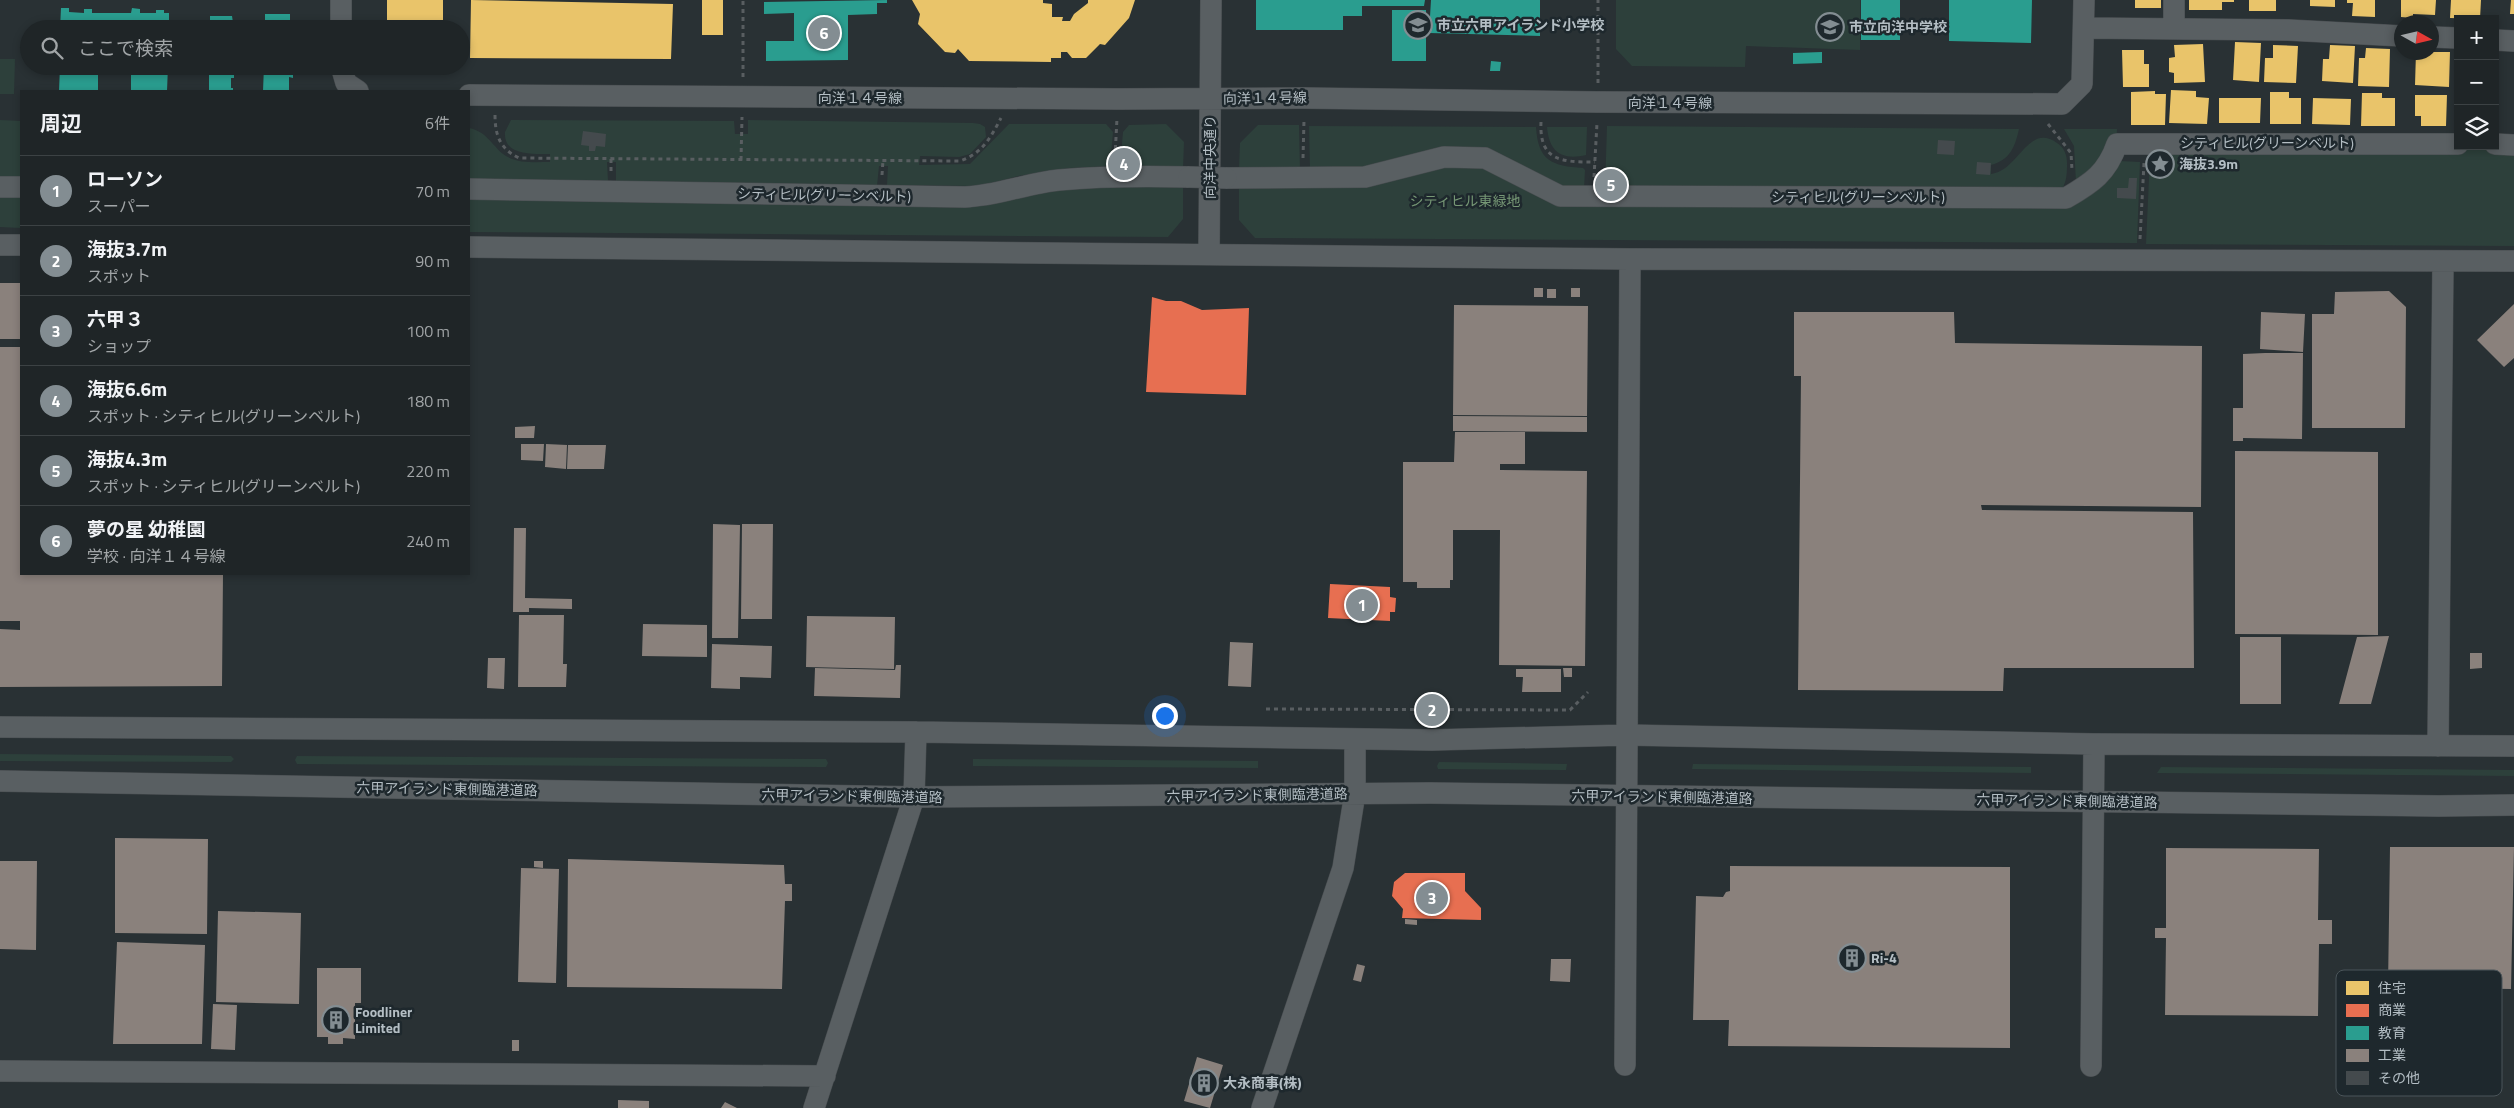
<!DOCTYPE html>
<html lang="ja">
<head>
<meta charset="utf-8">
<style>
	body { margin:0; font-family:"Titillium Web","Noto Sans JP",sans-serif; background:#272d2f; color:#f1f3f6 }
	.controls { position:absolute; right:15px; top:15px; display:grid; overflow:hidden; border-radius:0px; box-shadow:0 2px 8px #0003 }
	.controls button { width:45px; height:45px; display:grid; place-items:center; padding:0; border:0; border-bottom:1px solid #3c4244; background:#1f2527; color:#f1f3f6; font:25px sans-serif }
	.compass { position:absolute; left:2394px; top:15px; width:45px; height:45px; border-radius:50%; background:#1f2527; box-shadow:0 2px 8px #0003; rotate:98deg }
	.you { position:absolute; left:1164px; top:715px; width:18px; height:18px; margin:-12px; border:4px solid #fff; border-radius:50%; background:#1a73e8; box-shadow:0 0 0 8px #1a73e833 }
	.badge { display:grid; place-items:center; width:32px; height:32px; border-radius:50%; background:#838d92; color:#fff; font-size:16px; font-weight:700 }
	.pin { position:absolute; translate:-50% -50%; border:2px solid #fff; box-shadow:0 1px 5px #0006 }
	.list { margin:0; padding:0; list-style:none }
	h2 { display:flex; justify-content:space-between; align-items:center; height:65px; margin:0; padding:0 20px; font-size:21px }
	h2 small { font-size:16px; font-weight:400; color:#a1a5a7 }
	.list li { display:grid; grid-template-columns:32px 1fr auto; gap:15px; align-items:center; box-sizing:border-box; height:70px; padding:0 20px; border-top:1px solid #3c4244 }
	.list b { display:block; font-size:19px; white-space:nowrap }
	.list p { margin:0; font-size:16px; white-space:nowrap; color:#a1a5a7 }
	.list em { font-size:16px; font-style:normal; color:#a1a5a7 }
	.icon { flex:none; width:28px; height:28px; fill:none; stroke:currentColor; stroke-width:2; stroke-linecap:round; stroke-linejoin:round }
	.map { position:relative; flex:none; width:2514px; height:1108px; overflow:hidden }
	.search { position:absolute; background:#1f2527; box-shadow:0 2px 8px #0003; left:20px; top:20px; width:450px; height:55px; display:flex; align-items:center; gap:12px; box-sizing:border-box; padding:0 18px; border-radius:28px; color:#a1a5a7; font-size:19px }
	.panel { position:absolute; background:#1f2527; box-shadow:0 2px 8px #0003; left:20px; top:90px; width:450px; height:485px; border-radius:0px }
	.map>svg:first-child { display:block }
</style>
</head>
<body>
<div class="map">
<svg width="2514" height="1108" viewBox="0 0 2514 1108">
	<rect width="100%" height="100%" fill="#293134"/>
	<!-- green -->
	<path fill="#2d403b" d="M1616,0H1860V50L1746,46L1745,67L1632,66L1616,49Z
		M0,59H15L14,94H0Z
		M0,120L21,121V177H0Z
		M511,120L734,121L735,134H748V120L973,123L980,124L985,127L986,137L970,154L959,157L920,156L919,165L970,164L1009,124H1106L1113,132L1110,166L1070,168L1018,176L981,186L887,185L888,166H879L877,186L616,181V162H607L608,181L469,179V128C487,132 490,143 503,154C516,164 535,162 550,162V154C533,154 503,156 505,132Z
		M1166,124L1184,142L1183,169L1120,167L1123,132L1129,125Z
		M1258,125H1299L1300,170H1239L1240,143Z
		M1309,126L1536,127C1538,161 1552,166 1583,168L1585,170L1584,189L1571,190L1504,158L1376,169L1310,170Z
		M1607,126L2019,129C2015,147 2010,160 1991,165V174C2019,171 2028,122 2057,143C2064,147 2067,155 2067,163C2067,172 2067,181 2062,189L1605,190Z
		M1547,127H1587L1586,155C1561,161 1549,151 1547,127Z
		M2064,129H2117C2117,152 2092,168 2076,182L2074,146Z
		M2156,149L2514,150V246L2146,244L2150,157Z
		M2119,161L2140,162L2137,243L1255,238L1239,220V184L1447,165L1475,164L1537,190L2059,205Z
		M1183,183V219L1168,237L469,232V199L983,206L1023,196L1076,188Z
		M0,195H21V228L0,227Z
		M0,754L231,756L234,759L231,762L0,761Z
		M297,756L826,759L828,763L826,767L297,764L295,760Z
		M973,759L1258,761V768L973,766Z
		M1439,762L1567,764L1566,770L1438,769L1437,766Z
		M1693,764L2031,767V773L1692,769Z
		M2161,767L2514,770V776L2157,773Z"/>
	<!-- homes -->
	<path fill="#e9c46a" d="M387,0H443V29H387Z
		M471,0L673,4L671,59L470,58Z
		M702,0H723V35H702Z
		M912,0H1043V3L1052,4V17H1063L1062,21H1070L1074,14L1088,3V0H1135L1129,18L1105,45L1100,44L1086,58H1072L1067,52H1061V58H1051V62L969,61L958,49L955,53L945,52L918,24L920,14Z
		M2135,0H2161V8H2135Z
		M2189,0H2234V2H2222V10H2189Z
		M2249,0H2276V11H2249Z
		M2310,0H2335V7L2310,6Z
		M2347,0H2375V17L2352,16L2353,3H2347Z
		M2401,0H2436L2435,15L2413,14V18L2401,17Z
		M2451,0H2481L2480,19L2450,18Z
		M2511,0H2514V14H2510Z
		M2235,42L2261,43L2259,82L2233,80Z
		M2203,44L2205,82L2174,83V73L2169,72V58L2175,57L2174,45Z
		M2273,45L2298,46L2296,83L2264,82L2265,58H2273Z
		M2330,45L2355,46L2353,83L2322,81L2323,59H2329Z
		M2366,48L2390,49L2389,87L2358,86L2359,58H2365Z
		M2122,50H2144V64H2149V87H2123Z
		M2416,52H2450L2449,87L2415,85Z
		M2171,90L2196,91V97L2209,98L2207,124L2169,123Z
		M2155,91V94H2166L2165,125H2131V92Z
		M2270,92H2289V98H2301V124H2270Z
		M2362,93H2382V98H2395V126H2361Z
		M2415,95H2447L2446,126H2421V116H2415Z
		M2219,98H2261L2260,123H2219Z
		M2313,98L2351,99L2350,125L2312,124Z"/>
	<!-- shops -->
	<path fill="#e76f51" d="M1152,297L1166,301H1181L1202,310L1249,308L1246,395L1146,392Z
		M1330,584L1390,587V597L1396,598L1395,612H1390V621L1328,618Z
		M1405,873H1465V891L1481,908V920L1402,918L1403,909L1392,896L1394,882Z"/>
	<!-- schools -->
	<path fill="#2a9d8f" d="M887,0V3H877V14L848,15V60L766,61V41H794V13L764,14V2Z
		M1256,0H1425L1424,6H1362V16H1343V30H1256Z
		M1431,0H1540V36L1429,33Z
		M1861,0H1900V40H1861Z
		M1949,0H2032L2031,43L1949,41Z
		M61,8H69V12L84,13V9H92V13H131L132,8L140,9V13H156V10H164V13H169V29H60Z
		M1392,10H1426V61H1392Z
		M265,14H290V26L293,29H265Z
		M210,16H232L234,29H210Z
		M1822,52V63L1793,64V53Z
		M1491,61L1501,62L1500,71H1490Z
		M60,66L98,67V91H59Z
		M106,66H123V70L106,69Z
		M138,66H168L167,91H131V67Z
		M209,66H234V78H231V88H233V91H209Z
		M264,66H293V78L289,77V91H263Z"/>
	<!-- industry -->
	<path fill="#8a817c" d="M0,283H21V339H0Z
		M1534,288H1543V297H1534Z
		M1571,288H1580V297H1571Z
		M1547,289H1556V298H1547Z
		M2389,291L2406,307L2405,428H2312V314H2334L2335,292Z
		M2514,304V358L2504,367L2477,340Z
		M1454,305L1588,306L1587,416L1453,415Z
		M1794,312H1954L1955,343L2202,346L2201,507L1981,505L1982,510L2193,512L2194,668H2004L2003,691L1798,690L1801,376H1794Z
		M2261,312L2305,314L2303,352L2260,349Z
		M0,347H21V574H223L222,686L0,687V629L20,630V621H0Z
		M2265,353H2303L2302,439L2243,438V441H2233V408H2243V354Z
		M1453,416L1587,417V432L1453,431Z
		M535,426L534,438H515V427Z
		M1455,432H1525V464H1500V470L1587,471L1585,666L1499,665L1500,530H1453V580H1450V588H1417V582H1403V462H1454Z
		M521,444H544L543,461L521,460Z
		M546,444L567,445L566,469L545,467Z
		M568,445H606L604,469H567Z
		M2235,451L2378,452V635L2235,634Z
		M713,524L740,525L738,638H712Z
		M742,524H773L772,619H741Z
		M514,528H526L525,598L572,599V609L529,608V612H513Z
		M519,615H564L563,664H567L566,687H518Z
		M807,616L895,617L894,669L806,667Z
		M643,624L707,625V657L642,656Z
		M2389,636L2371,704H2339L2357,637Z
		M2240,637H2281V704H2240Z
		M1230,642L1253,643L1251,687L1228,686Z
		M712,644L772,646L771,678L740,677V689L711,688Z
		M2470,653H2482V668L2470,669Z
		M488,658H505L504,689L487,688Z
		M896,665H901L900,698L814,696L815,668L895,670Z
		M1563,668H1572V677H1564Z
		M1516,669H1561V692H1522L1523,677H1516Z
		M115,838L208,839L207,934L115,933Z
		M2390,847H2514L2511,989L2388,987Z
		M2166,848L2319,849L2318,920H2332V944H2319L2318,1016L2165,1015L2166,938H2155V928H2166Z
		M568,859L784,865L785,884H792V901H785L782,989L567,987Z
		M0,861H37L36,950L0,949Z
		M534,861H543V868L534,867Z
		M1730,866L2010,867V1048L1728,1046L1729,1020H1693L1696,896L1723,897L1726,892L1730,891Z
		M521,868L559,869L556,983L518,982Z
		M218,911L301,913L299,1004L216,1002Z
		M1405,919L1417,920V925L1405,924Z
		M117,942L205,945L202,1044H113Z
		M1551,959H1571L1570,982L1550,981Z
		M1357,964L1365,966L1361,982L1353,980Z
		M317,968H361V1003H355V1039L343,1038V1044H328V1037H317Z
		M213,1004L237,1005L235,1050L211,1049Z
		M512,1040H519V1051H512Z
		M1197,1057L1223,1065L1210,1108L1184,1101Z
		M618,1100L649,1101V1108H618Z
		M725,1102L737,1108H721Z"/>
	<!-- building -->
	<path fill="#444a4d" d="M583,131L606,134L605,147L596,146L595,151H589V146L581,145Z
		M1938,140L1955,141L1954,155L1937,154Z
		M1977,162L1991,163L1990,175L1976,174Z
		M2129,178H2137L2136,199L2117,198V188H2128Z"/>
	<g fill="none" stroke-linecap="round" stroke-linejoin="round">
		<defs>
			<path id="minor" d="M2174,27V0
				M2084,28L2288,30L2402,36
				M341,29V0
				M2432,37L2458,38
				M2495,40L2514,41
				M341,66L346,83L358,91
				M469,95L1118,99L1303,98L1597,102L2062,104L2082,84L2084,0
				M2495,144L2514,145
				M1226,178L1365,177L1444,157L1485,158L1560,196L2066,198C2092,183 2107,173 2117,144H2458
				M0,187H21
				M469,189L965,197C997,196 1027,183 1059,180C1102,176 1146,176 1189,177
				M0,245H21
				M469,247L1630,259L2514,261
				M1209,254L1211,0
				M0,727L916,732L1432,740L1627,735L2094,744L2514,746
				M2438,746L2443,261
				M0,781L914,797L1430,793L2439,806L2514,805
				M1625,1065L1630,259
				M2091,1066L2094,744
				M0,1071L825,1076
				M814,1108L914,797L916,732
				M1262,1108L1343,868L1355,793V739"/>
		</defs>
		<!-- minor casing -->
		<use href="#minor" stroke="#474c4f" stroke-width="22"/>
		<!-- path -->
		<path stroke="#595e61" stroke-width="3" stroke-dasharray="4 4" stroke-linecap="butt" d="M743,77V0
			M1598,83V0
			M495,115C495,135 500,149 519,158L960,161C982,154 991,137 1001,118
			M1541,122C1539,162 1563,162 1595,162
			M2048,124L2071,153L2072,170
			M1115,157L1117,118
			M1303,158L1304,120
			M611,159V171
			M741,160L742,117
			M882,175L883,160
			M1594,177L1597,123
			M2140,239L2144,163
			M1266,709L1570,710L1588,692"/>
		<!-- minor -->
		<use href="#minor" stroke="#595f62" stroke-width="21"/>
		<defs>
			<path id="minor-bridge" d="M1189,177L1226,178"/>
		</defs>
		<!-- minor-bridge casing -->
		<use href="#minor-bridge" stroke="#474c4f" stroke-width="22" stroke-linecap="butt"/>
		<!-- minor-bridge -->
		<use href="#minor-bridge" stroke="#595f62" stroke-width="21"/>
	</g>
	<!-- icons -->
	<defs>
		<symbol id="school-ring" viewBox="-11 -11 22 22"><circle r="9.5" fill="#1e282d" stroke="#838d92" stroke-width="1.5"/><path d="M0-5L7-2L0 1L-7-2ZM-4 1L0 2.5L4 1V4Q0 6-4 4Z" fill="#838d92"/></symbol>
		<symbol id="sight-ring" viewBox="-11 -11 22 22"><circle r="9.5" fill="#1e282d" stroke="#838d92" stroke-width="1.5"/><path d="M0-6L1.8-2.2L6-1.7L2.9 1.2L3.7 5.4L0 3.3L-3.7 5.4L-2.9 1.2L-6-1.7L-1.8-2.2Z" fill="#838d92"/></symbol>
		<symbol id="building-ring" viewBox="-11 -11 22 22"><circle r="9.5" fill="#1e282d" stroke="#838d92" stroke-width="1.5"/><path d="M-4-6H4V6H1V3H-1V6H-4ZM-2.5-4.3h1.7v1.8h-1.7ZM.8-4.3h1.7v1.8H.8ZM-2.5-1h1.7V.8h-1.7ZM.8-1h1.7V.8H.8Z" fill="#838d92"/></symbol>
	</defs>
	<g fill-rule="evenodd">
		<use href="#school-ring" x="1402" y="9" width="32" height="32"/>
		<use href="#school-ring" x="1814" y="11" width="32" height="32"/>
		<use href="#sight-ring" x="2144" y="148" width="32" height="32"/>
		<use href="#building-ring" x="1836" y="942" width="32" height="32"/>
		<use href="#building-ring" x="320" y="1004" width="32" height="32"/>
		<use href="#building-ring" x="1188" y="1067" width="32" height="32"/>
	</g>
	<g text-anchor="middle" stroke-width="5" stroke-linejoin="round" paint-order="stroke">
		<!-- poi labels -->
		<g font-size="14" font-weight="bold" fill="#b4bec4" stroke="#1e282d" text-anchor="start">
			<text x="1437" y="30">市立六甲アイランド小学校</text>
			<text x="1849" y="32">市立向洋中学校</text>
			<text x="2179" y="169">海抜3.9m</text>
			<text x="1871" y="963">Ri-4</text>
			<text x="355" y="1017">Foodliner<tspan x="355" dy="16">Limited</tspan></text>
			<text x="1223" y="1088">大永商事(株)</text>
		</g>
		<!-- street labels -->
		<g font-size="14" fill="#b4bec4" stroke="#1e282d">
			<text x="860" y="103">向洋１４号線</text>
			<text transform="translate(1265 98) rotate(-1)" y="5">向洋１４号線</text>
			<text x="1670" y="108">向洋１４号線</text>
			<text x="2267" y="148">シティヒル(グリーンベルト)</text>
			<text transform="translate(1210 157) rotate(-90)" y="5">向洋中央通り</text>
			<text transform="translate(824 195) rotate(1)" y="5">シティヒル(グリーンベルト)</text>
			<text x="1858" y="202">シティヒル(グリーンベルト)</text>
			<text transform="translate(447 789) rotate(1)" y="5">六甲アイランド東側臨港道路</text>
			<text transform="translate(1257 795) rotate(-1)" y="5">六甲アイランド東側臨港道路</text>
			<text transform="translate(852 796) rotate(1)" y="5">六甲アイランド東側臨港道路</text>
			<text transform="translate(1662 797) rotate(1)" y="5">六甲アイランド東側臨港道路</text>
			<text transform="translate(2067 801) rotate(1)" y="5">六甲アイランド東側臨港道路</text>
		</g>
		<!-- park labels -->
		<g font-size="14" fill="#769775" stroke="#1e282d">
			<text x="1465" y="206">シティヒル東緑地</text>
		</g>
	</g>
	<!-- legend -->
	<rect x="2336" y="970" width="166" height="126" rx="8" fill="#1e282d" stroke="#4b555a" stroke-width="1"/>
	<rect x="2346" y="981" width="23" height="14" fill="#e9c46a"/>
	<rect x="2346" y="1004" width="23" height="13" fill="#e76f51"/>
	<rect x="2346" y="1026" width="23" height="14" fill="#2a9d8f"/>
	<rect x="2346" y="1049" width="23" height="13" fill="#8a817c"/>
	<rect x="2346" y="1071" width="23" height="14" fill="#444a4d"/>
	<g font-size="14" fill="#b4bec4">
		<text x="2378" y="993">住宅</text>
		<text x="2378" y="1015">商業</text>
		<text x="2378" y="1038">教育</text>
		<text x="2378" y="1060">工業</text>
		<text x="2378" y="1083">その他</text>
	</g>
</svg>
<div class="controls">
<button>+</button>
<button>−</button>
<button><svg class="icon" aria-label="layers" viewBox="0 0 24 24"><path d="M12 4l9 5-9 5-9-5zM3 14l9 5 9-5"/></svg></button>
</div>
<svg class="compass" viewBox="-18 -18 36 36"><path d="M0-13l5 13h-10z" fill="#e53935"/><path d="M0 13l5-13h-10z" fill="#a1a5a7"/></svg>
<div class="you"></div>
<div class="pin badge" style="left:1362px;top:605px">1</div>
<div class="pin badge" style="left:1432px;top:710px">2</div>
<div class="pin badge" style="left:1432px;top:898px">3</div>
<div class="pin badge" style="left:1124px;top:164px">4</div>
<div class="pin badge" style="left:1611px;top:185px">5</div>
<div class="pin badge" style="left:824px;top:33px">6</div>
<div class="search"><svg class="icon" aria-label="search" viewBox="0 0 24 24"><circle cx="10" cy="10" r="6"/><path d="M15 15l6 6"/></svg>ここで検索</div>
<section class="panel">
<h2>周辺<small>6件</small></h2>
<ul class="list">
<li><span class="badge">1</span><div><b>ローソン</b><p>スーパー</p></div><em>70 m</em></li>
<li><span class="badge">2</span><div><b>海抜3.7m</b><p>スポット</p></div><em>90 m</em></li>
<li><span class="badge">3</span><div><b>六甲３</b><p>ショップ</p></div><em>100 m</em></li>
<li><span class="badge">4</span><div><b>海抜6.6m</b><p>スポット · シティヒル(グリーンベルト)</p></div><em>180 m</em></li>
<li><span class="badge">5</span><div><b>海抜4.3m</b><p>スポット · シティヒル(グリーンベルト)</p></div><em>220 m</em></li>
<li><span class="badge">6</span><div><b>夢の星 幼稚園</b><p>学校 · 向洋１４号線</p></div><em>240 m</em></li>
</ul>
</section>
</div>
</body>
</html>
